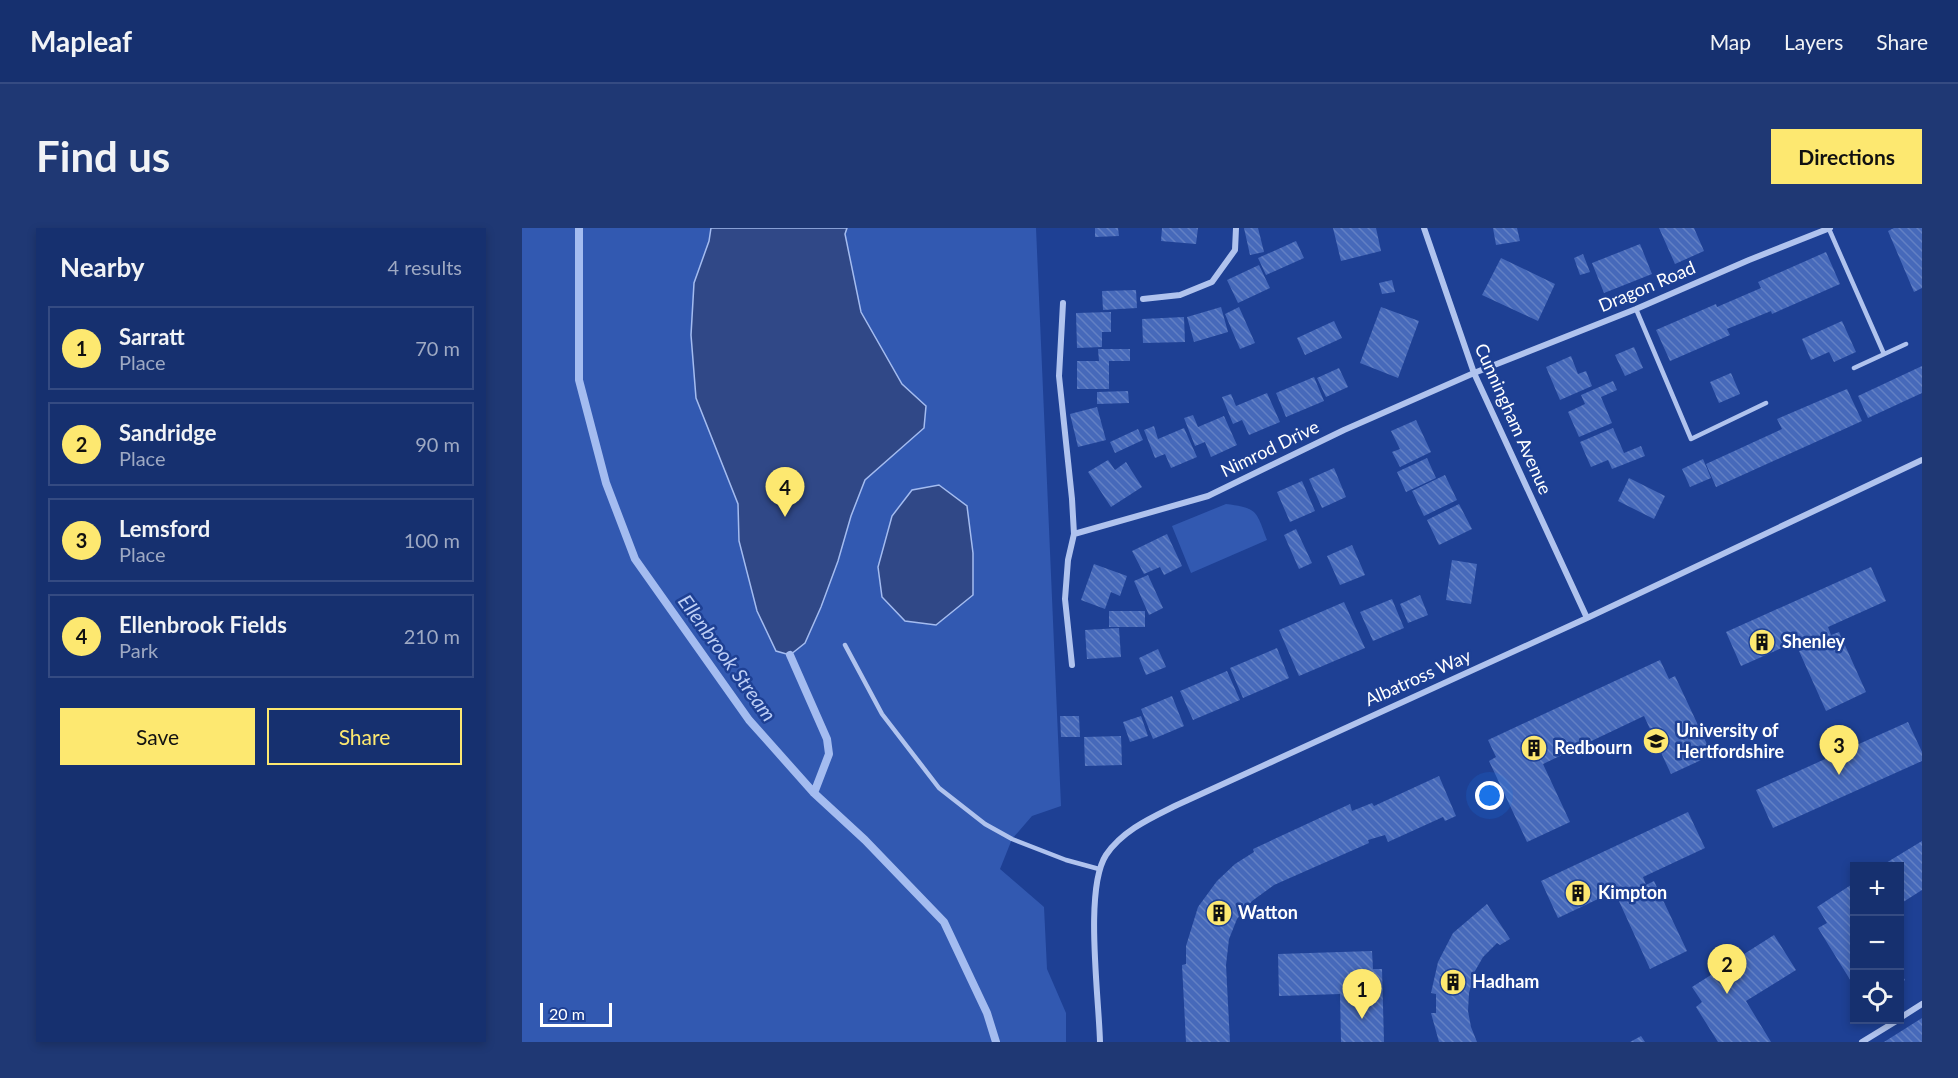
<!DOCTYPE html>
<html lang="en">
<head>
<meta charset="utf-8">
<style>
	body { margin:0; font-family:Lato,sans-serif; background:#1f3874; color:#f1f3f6 }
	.controls { position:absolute; right:18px; bottom:18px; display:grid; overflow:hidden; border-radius:0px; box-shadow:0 3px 9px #0003 }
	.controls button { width:54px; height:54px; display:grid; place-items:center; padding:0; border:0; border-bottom:2px solid #354b82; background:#16306f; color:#f1f3f6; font:30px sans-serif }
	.scale { position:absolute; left:18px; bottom:15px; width:72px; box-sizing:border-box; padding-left:6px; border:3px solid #fff; border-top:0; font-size:16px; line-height:21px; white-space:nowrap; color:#fff; -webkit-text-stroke:4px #1e4094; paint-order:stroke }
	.you { position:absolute; left:968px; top:568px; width:21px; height:21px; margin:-15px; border:4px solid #fff; border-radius:50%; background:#1a73e8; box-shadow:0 0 0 9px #1a73e833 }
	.badge { display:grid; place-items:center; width:39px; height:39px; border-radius:50%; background:#fde870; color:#111; font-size:20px; font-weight:700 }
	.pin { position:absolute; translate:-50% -50px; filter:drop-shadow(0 2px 3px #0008) }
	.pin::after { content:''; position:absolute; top:32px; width:21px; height:18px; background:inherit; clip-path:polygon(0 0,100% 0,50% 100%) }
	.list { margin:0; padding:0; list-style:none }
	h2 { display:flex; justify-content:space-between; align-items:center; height:78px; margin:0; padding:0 24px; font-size:26px }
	h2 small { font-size:20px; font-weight:400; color:#9ea9c3 }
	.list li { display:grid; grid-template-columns:39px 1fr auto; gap:18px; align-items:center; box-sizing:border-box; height:84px; margin:0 12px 12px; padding:0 12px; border:2px solid #354b82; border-radius:0px }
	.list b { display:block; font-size:22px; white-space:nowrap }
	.list p { margin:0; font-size:20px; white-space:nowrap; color:#9ea9c3 }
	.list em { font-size:20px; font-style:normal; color:#9ea9c3 }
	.actions { display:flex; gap:12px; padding:18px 24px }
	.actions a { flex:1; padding:14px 0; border:2px solid #fde870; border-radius:0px; text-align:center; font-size:21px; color:#fde870 }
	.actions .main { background:#fde870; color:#111 }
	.icon { flex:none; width:33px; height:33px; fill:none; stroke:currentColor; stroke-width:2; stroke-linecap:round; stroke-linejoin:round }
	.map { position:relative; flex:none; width:1400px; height:814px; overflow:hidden; border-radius:0px }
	header { display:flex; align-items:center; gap:36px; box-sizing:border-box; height:84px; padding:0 30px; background:#16306f; border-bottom:2px solid #354b82 }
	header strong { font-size:28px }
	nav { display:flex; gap:33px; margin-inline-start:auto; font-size:21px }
	.intro { display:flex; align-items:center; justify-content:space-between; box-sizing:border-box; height:144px; padding:0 36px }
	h1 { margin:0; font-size:42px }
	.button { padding:15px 27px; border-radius:0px; background:#fde870; color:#111; font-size:21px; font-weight:700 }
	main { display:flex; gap:36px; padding:0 36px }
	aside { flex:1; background:#16306f; border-radius:0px; box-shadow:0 3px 9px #0003 }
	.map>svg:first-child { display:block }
</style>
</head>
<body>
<header>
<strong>Mapleaf</strong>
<nav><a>Map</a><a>Layers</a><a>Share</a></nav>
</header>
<div class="intro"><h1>Find us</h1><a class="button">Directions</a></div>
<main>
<aside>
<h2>Nearby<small>4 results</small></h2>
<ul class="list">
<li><span class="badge">1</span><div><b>Sarratt</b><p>Place</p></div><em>70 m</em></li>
<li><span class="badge">2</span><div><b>Sandridge</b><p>Place</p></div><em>90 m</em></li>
<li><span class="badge">3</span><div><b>Lemsford</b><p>Place</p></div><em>100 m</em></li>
<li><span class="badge">4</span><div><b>Ellenbrook Fields</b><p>Park</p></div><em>210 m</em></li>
</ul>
<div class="actions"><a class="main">Save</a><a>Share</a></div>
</aside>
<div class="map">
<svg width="1400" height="814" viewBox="0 0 1400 814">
	<defs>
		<pattern id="building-back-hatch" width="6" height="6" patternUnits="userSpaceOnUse" patternTransform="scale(1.5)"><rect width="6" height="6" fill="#4669ba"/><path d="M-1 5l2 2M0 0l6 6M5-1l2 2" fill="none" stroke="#6280c4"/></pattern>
	</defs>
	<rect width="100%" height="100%" fill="#1e4094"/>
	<!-- green -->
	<path fill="#3259b1" d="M0,0H514L539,578L510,588L490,611L478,641L522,679L525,741L544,785V814H0Z
		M704,276C736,280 734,283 745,312L669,345L650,298Z"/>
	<!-- water -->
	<path fill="#304887" stroke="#a4bcf0" stroke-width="1.5" d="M189,0H325L323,6L339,84L380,156L404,178L402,200L343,252L329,288L316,333L299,379L283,415L268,427L254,423L235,383L217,313L216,276L174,170L169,107L172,55L187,13Z
		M417,257L445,278L451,325V367L414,397L383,393L360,369L356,339L370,288L390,262Z"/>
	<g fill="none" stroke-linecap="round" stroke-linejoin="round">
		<!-- stream -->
		<path stroke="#a4bcf0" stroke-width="8" d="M57,0V152L84,255L113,331L227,492L292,565L343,612L422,694L465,785L474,814
			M268,427L305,511L307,526L292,565"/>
	</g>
	<!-- building -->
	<path fill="url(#building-back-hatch)" d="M573,0H596L597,8L573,9Z
		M640,0H676L674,16L639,13Z
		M722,0H736L742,24L728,27Z
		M811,0H854L859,23L819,33Z
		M971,0H995L998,13L974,17Z
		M1137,0H1172L1182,23L1153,36Z
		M1372,0H1400V60L1392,64L1366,3Z
		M774,13L782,30L744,47L736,30Z
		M1118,16L1130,46L1082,65L1070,35Z
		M1304,24L1318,56L1250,86L1249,83L1205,101L1208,107L1148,133L1134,102L1194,76L1195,79L1239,60L1236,54Z
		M1061,26L1068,44L1058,47L1052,30Z
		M979,30L1033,56L1016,93L960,67Z
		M737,37L748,60L716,75L705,52Z
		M870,52L873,64L860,66L857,55Z
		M614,62L615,80L581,82L580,63Z
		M699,79L706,104L672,114L665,89Z
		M717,79L733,115L718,121L703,86Z
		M859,79L897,93L876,150L838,135Z
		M589,84V104H580V119L555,120L554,85Z
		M662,89L663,114L621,115L620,91Z
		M812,93L820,110L783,127L775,110Z
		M1320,93L1334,124L1312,134L1307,124L1289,132L1280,111Z
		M1112,119L1121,140L1103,148L1093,127Z
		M576,121H608V133H587V161H555V133H577Z
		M1049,128L1056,146L1064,143L1070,158L1038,172L1024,139Z
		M1400,138V165L1346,190L1336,168Z
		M817,140L826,159L804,169L795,150Z
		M1209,145L1218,166L1197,175L1188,154Z
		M792,149L802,173L764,189L754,165Z
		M1091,153L1095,162L1079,169L1090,195L1057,209L1046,184L1063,176L1059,167Z
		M1325,161L1340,193L1194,259L1184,236L1260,201L1255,191Z
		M606,163L607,175L575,176V164Z
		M745,165L758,194L727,207L720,192L711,196L700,169L709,166L714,178Z
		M575,179L584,212L556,219L548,186Z
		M671,187L676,199L702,188L715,217L689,229L683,214L673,218L662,190Z
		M894,192L909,224L878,239L870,224L878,221L869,203Z
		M632,198L636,211L662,200L675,229L649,240L643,226L633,230L622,202Z
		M1091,200L1102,225L1119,218L1123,228L1090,241L1086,232L1069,239L1058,214Z
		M616,201L621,212L593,225L588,214Z
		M905,230L914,250L884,264L875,244Z
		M1181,231L1189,250L1168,259L1160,241Z
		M586,232L593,242L604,234L620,259L589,279L566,244Z
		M812,240L824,269L800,280L787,251Z
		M923,247L935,272L902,288L890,263Z
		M1107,250L1143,268L1132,291L1096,273Z
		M780,253L793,283L768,294L755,264Z
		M937,276L950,301L917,317L905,292Z
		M774,301L790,335L777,341L762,307Z
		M645,306L660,338L642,347L638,339L622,346L610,323Z
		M830,317L843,347L818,357L805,328Z
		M930,332L955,336L949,376L924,372Z
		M572,336L605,348L598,368L589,364L583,381L559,372Z
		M1349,339L1364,373L1306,399L1309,407L1317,404L1344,464L1304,483L1277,423L1286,419L1282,410L1219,438L1204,404Z
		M626,347L641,380L627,387L612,353Z
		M898,367L906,387L886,395L878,376Z
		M870,371L882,400L851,413L838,384Z
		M822,374L843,420L777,448L757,402Z
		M587,383H623V399H587Z
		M597,400L599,429L565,431L563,402Z
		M755,420L767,450L721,470L708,440Z
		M636,421L644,439L624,447L617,430Z
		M1138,432L1147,451L1153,448L1190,527L1149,546L1122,488L1021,536L1048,594L1005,614L967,533L974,529L966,512Z
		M705,443L718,472L671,492L658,463Z
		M650,468L662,498L631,511L619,481Z
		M538,488H557L558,509H539Z
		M619,488L626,508L608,514L601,494Z
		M1386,494L1400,524V533L1251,600L1234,562Z
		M599,508L600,537L563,538L562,509Z
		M917,548L934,588L923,593L921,589L866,614L863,607L846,612L847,615L752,657L730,673L715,691L707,711L704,737L708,814H664L660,737L664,736V718L676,679L695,653L713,636L732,624L731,621L828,576L830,583L850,575L852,578Z
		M1166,584L1183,620L1121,649L1124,657L1132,653L1165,723L1128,741L1096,671L1100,669L1097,661L1036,690L1019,653Z
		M1400,613V662L1378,676V638H1359Z
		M1332,655V758L1296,700L1305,695L1295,679Z
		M965,676L988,711L978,717L975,715L961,729L953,743L947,765L946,783L949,799L955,814H917L909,785H914V766L909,765L916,734L931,705Z
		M1252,707L1274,742L1224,773L1249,814H1196L1174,779L1180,774L1170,759Z
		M850,723L851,741H860L862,814H819L818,766L757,768L756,726Z
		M1378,743L1383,752L1378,755Z
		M1400,790V814H1362Z
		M1119,808L1123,814H1108Z"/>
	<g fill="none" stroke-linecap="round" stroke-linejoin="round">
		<!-- lane -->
		<path stroke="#b0c3ee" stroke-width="4.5" d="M1307,1L1362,126
			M1114,81L1169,211L1244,175
			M1332,140L1384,116
			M323,417L360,486L417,560L463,596L490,611L544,632L577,641"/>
		<!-- street -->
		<path stroke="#b0c3ee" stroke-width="6" d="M902,0L952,145L1065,390
			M621,71L658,67L690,54L713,22L714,0
			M541,75L537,148L550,271L552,306L546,332L543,371L550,437
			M552,306L686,268L822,202L952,145L1114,81L1227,32L1308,0
			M1378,790L1400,776
			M578,814C577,770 562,661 584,627C601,602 629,590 655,577L1065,390L1400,232
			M1340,814L1376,792"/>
	</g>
	<!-- icons -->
	<defs>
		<symbol id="building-disc" viewBox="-11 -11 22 22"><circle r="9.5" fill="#fde870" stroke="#1e4094"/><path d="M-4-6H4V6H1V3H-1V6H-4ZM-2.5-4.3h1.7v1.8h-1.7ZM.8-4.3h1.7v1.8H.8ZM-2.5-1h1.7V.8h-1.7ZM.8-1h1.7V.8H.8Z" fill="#111"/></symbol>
		<symbol id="university-disc" viewBox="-11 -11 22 22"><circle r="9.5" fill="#fde870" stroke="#1e4094"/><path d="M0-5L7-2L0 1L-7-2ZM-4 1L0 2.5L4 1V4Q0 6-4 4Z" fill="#111"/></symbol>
	</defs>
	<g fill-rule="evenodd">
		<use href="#building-disc" x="1225" y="399" width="30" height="30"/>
		<use href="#university-disc" x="1119" y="498" width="30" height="30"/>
		<use href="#building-disc" x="997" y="505" width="30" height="30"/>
		<use href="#building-disc" x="1041" y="650" width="30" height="30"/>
		<use href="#building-disc" x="682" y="670" width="30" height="30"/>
		<use href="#building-disc" x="916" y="739" width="30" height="30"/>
	</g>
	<g text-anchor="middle" stroke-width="5" stroke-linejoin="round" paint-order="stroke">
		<!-- street labels -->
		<g font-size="18" fill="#fff" stroke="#1e4094">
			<text transform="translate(1125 59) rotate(-23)" y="6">Dragon Road</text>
			<text transform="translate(991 191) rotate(66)" y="6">Cunningham Avenue</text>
			<text transform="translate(748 221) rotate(-26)" y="6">Nimrod Drive</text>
			<text transform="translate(896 450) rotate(-24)" y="6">Albatross Way</text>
		</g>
		<!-- poi labels -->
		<g font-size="18" font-weight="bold" fill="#fff" stroke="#1e4094" text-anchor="start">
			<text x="1260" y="420">Shenley</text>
			<text x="1154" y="509">University of<tspan x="1154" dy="21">Hertfordshire</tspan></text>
			<text x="1032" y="526">Redbourn</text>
			<text x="1076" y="671">Kimpton</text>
			<text x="716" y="691">Watton</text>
			<text x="950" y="760">Hadham</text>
		</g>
		<!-- water labels -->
		<g font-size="20" font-style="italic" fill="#bdcef5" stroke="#1e4094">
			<text transform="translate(205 430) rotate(54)" y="7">Ellenbrook Stream</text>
		</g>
	</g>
</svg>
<div class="controls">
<button>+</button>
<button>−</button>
<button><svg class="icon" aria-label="locate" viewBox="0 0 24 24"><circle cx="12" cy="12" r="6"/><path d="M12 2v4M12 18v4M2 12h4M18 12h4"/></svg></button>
</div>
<div class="scale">20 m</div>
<div class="you"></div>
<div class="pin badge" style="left:840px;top:791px">1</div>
<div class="pin badge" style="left:1205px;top:766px">2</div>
<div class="pin badge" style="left:1317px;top:547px">3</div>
<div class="pin badge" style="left:263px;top:289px">4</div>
</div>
</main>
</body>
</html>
